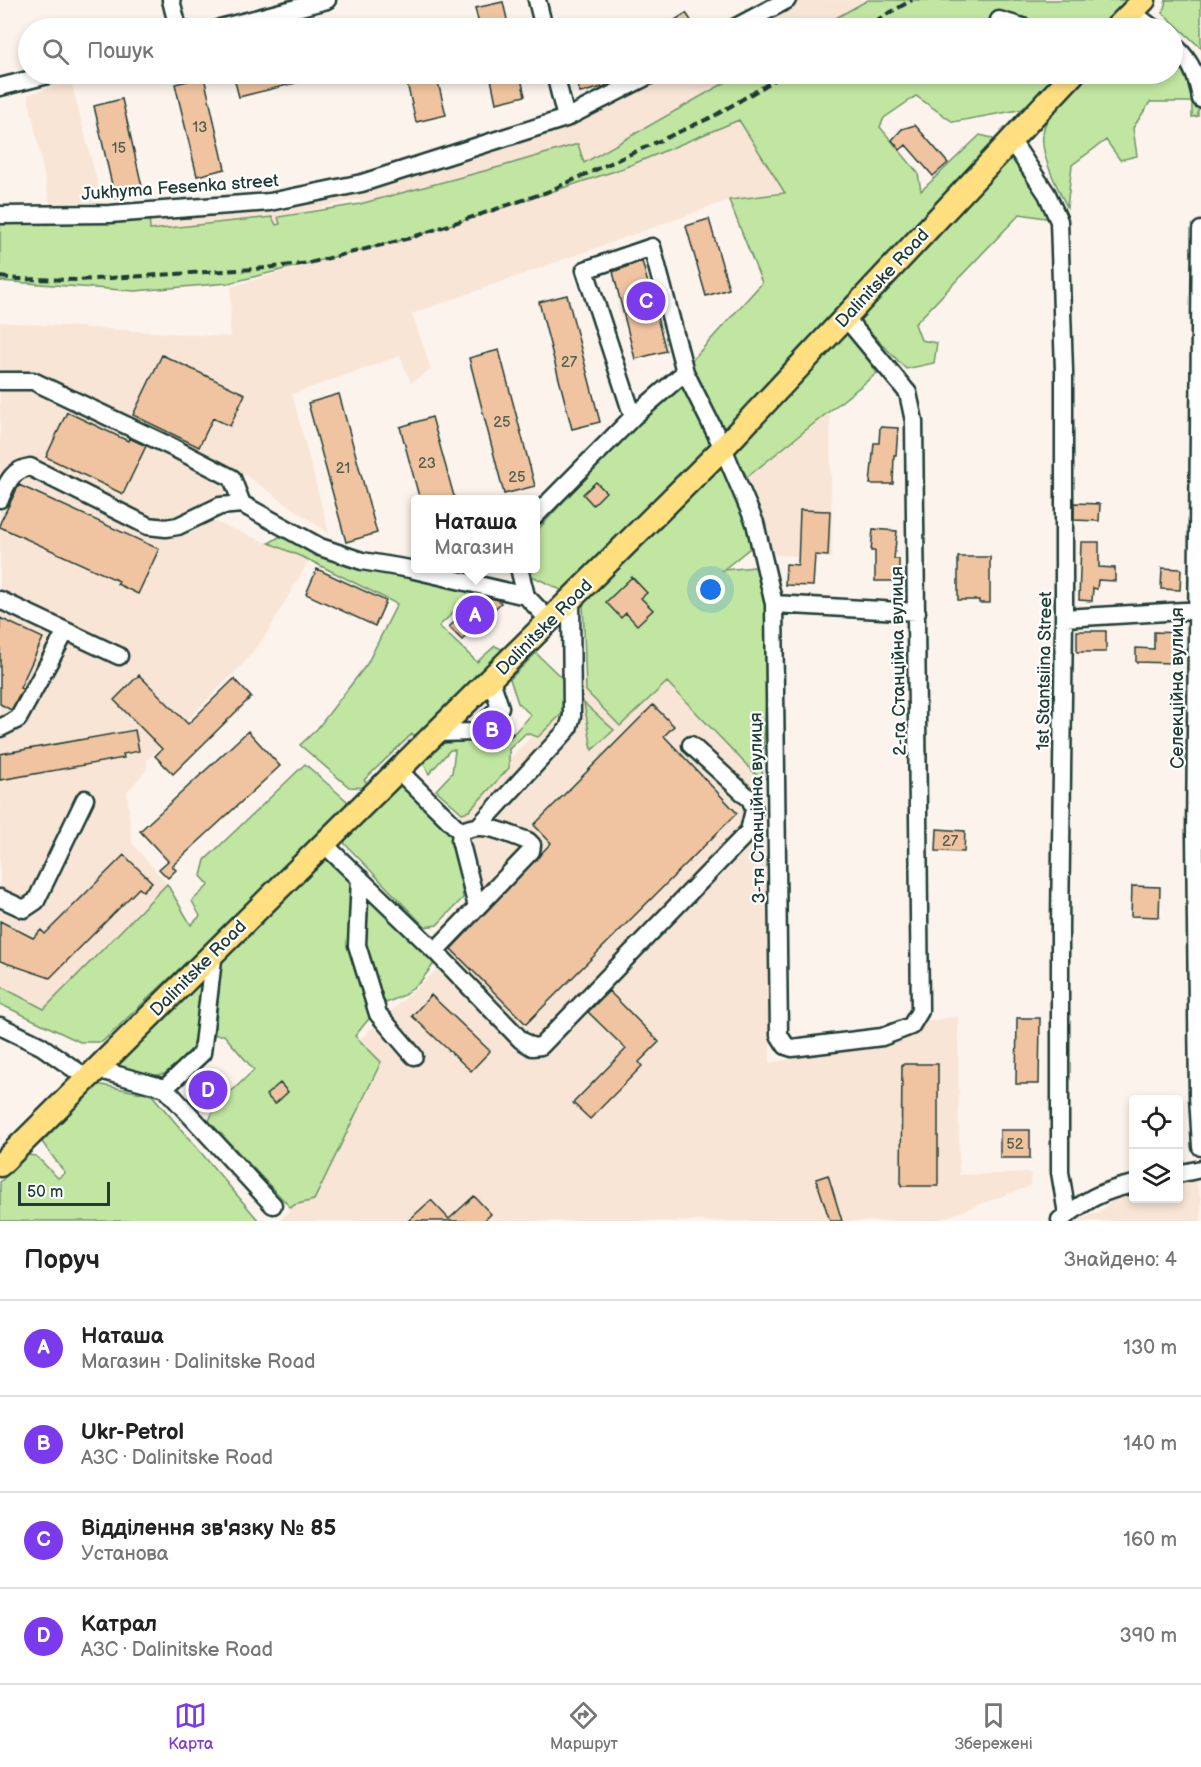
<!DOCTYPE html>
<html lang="uk">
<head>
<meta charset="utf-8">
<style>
	body { margin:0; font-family:"Balsamiq Sans",sans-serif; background:#f2f2f2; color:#222 }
	.controls { position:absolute; right:18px; bottom:18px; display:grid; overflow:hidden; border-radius:6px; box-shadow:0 3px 9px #0003 }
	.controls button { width:54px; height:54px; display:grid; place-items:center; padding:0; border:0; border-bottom:2px solid #e0e0e0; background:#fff; color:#222; font:30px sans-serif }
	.scale { position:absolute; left:18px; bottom:15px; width:92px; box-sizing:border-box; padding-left:6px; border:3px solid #1f3d34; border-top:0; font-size:16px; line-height:21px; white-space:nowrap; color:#1f3d34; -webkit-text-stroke:4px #fff; paint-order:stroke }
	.you { position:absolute; left:711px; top:590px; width:21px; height:21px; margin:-15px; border:4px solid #fff; border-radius:50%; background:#1a73e8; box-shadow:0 0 0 9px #1a73e833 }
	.badge { display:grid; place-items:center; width:39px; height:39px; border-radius:50%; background:#7c3aed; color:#fff; font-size:20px; font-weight:700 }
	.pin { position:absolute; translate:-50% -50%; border:3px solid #fff; box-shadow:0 2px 6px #0006 }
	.popup { position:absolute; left:411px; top:495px; width:129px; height:78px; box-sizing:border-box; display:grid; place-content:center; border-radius:6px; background:#fff; filter:drop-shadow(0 2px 4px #0005); font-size:20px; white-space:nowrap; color:#767676 }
	.popup b { font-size:22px; color:#222 }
	.popup::after { content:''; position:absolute; left:50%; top:100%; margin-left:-12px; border:12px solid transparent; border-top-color:#fff }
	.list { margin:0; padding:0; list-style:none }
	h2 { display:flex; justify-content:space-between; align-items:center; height:78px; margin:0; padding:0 24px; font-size:26px }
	h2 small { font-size:20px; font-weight:400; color:#767676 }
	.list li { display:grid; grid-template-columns:39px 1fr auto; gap:18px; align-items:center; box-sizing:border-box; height:96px; padding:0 24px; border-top:2px solid #e0e0e0 }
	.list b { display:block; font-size:22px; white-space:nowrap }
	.list p { margin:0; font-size:20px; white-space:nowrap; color:#767676 }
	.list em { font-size:20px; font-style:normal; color:#767676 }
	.icon { flex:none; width:33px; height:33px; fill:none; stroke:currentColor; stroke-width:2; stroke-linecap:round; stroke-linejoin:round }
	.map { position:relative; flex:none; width:1201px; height:1221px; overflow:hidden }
	.search { position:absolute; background:#fff; box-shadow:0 3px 9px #0003; left:18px; right:18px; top:18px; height:66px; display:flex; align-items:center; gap:15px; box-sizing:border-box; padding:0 21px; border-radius:33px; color:#767676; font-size:22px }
	.sheet { height:462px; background:#fff }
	nav { display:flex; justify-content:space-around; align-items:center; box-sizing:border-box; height:84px; border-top:2px solid #e0e0e0; background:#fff; font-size:16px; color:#767676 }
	nav a { display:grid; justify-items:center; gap:3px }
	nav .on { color:#7c3aed }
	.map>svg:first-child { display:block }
</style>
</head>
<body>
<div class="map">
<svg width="1201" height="1221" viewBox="0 0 1201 1221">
	<rect width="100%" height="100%" fill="#fcf3ec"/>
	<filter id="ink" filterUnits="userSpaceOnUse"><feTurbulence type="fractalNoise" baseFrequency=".0167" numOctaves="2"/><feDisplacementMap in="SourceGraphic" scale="12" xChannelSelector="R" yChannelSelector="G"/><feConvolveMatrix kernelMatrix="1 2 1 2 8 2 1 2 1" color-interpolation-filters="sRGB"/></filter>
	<g filter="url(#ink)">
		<!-- built -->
		<path fill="#f8e5d5" d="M793,0H868L818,28H741Z
			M660,74H740L583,163L577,144L503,166L360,204V199L279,217L280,224L276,225L272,217L149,230V214L250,210L576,121Z
			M71,81L102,201L50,204L28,95Z
			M739,119L786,193L729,200L412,314L431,369L411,383L400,356L292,394L329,533L232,466L228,488L208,519L309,560L266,635L245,662L147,760V769L127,792L132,843L167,884L44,1009L0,986V322L230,337L231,287L621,169Z
			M830,411L832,558L775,555L747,477Z
			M624,638L762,781L770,956V1063L797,1058L929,1021L958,1016L959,1175L1031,1173L1030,1186L935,1221H280L294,1205L381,1062L359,1040L442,965L425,945L467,900L455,817Z
			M1195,1179L1201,1199V1221H1077L1102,1210L1115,1198L1133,1193L1134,1198H1178L1179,1183Z"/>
		<!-- green -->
		<path fill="#c0e6a1" stroke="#70926a" stroke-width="1.5" d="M868,0H1126L1100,28H818Z
			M1166,0H1201V48L1163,13Z
			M1173,51L1184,60L1198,101V116L1192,117V102H1150L1133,128L1137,156L1120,160L1106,140L1072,165L1067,207C1056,184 1032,143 1048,119C1059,102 1077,88 1090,74H1172Z
			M740,74H1057L1024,109L953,122L916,96L884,118L880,127L918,173L921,191L980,135L992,138L996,144L569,594L530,575L539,564L535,533L762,283L729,200L785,193L739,120L621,169L410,238L229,283L135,291L0,281V215L149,214L150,230L272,217L276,225L280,224L278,217L360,204L503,166L578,144L584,163Z
			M1009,151L1046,196L1052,219L1020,214L915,324L921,340L937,343L934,363L906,369L855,316Z
			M845,325L877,373L747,477L731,449Z
			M720,459L752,538L750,548L723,570L755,567L772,573L762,781L667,682L620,726L586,691L583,601Z
			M284,534L480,588L439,626L477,662L495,646L512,654L425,740L412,734L364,780L372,788L349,787L300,745L317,729L367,664L397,604L309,560L269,543Z
			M536,653L570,686L568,708L538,737L526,733L509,749V768L469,811L462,813L436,790L452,773L455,750H450L429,774L423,763L425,755L437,744L477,740L498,750L531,715L518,703L510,679Z
			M584,703L614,730L592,750Z
			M305,764L347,801L345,812L102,1042H80L0,1004V986L44,1009L167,884L191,925L200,916L192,901L209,885L201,876L205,860Z
			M395,782L407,784L455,832L463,898L437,925L425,927L345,844L344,834Z
			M329,857L349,867L351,892L356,916L372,1015L355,1036L381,1062L314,1200L294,1205L291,1208L209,1121L215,1107L254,1070L224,1035H215L222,957L319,858Z
			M371,895L436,961L420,982L404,995L386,1003L377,989L360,933Z
			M206,975L192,1051L164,1074L151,1076L116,1065Z
			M97,1084L152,1095L259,1221H0V1182L28,1155L36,1156L58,1178L65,1173L42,1142Z"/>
		<!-- building -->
		<path fill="#f0c4a0" stroke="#1f3d34" stroke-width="1.5" d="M503,2L509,28H480L475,8Z
			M686,13L696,28H662Z
			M233,74H319L320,77L239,97Z
			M405,74H436L446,115L416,122Z
			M490,74H520L525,96L496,103Z
			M575,74H604L606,86L580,93Z
			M204,77L225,169L197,176L175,84Z
			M122,99L143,191L115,198L94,106Z
			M915,125L948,163L933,176L906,145L900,150L892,140L902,129Z
			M709,219L729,289L706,296L686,226Z
			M642,261L666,351L635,359L613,272Z
			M567,295L600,422L572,429L539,302Z
			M499,350L535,486L504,494L469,358Z
			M162,355L245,394L230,426L213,418L199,447L133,415Z
			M339,394L377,533L346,542L308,403Z
			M67,412L128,441L129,438L146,446L123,494L46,457Z
			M432,417L455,500H420L400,427Z
			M880,427L898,428L896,455H894L893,484H870L874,443H879Z
			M596,482L606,492L593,505L583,494Z
			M19,485L159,549L138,594L117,584L119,581L0,527V523Z
			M1074,503L1100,504L1099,521L1074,520Z
			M800,510L830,511L828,556L815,555L813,586L785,585L786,564L798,565Z
			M873,529L897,531L894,559H899V581H875V551H871Z
			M1081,542H1099V567L1115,568V581L1098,580L1097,589L1093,588L1092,601L1079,600Z
			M958,557H990V603H979V600H958Z
			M1162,568L1181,569L1180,590L1161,589Z
			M317,569L386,601L375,626L306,594Z
			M632,577L647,593L641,598L653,610L637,625L626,613L621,618L606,602Z
			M482,596L498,600L501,603L462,640L449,627Z
			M0,618L43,638L20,688L23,689L11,710L0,704Z
			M1077,631H1106V652H1077Z
			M1154,632L1180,633L1179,650H1174L1173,663L1136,662V648L1154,649Z
			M139,675L188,724L234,679L251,697L173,774L155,756L162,749L114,700Z
			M653,705L674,726L664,736L737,813L526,1024L451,949L551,843L534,825Z
			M506,727L513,734L499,748L492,741Z
			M135,730L139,751L123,754L124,758L0,780V754Z
			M248,731L280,766L172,866L176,870L168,878L159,869L168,861L140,831Z
			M937,829L965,831L964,852L936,851Z
			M124,855L152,882L143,891L139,888L50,978L0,961V921L33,938L41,930L45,934Z
			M1132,886L1160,887L1159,917L1131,916Z
			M609,991L659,1042L639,1062L642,1066L590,1119L573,1103L626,1049L588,1012Z
			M431,995L490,1051L471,1071L412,1016Z
			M1017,1018H1040L1039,1084H1016Z
			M902,1064H938V1186H901Z
			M210,1074L223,1088L205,1105L192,1090Z
			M280,1083L288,1092L275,1104L266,1095Z
			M1000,1130H1030V1158H1000Z
			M828,1175L842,1221H830L816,1179Z
			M474,1196L491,1214L484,1221H408L431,1200L449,1219Z"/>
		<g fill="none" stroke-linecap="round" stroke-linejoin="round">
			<defs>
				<path id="minor" d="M171,0L178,28
					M537,0L544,28
					M1132,12L1153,28
					M999,20L1026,28
					M220,28L327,0
					M734,28L787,0
					M1172,44C1189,57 1198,78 1201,99
					M555,74L566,118
					M0,87L52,74
					M1011,140L1047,194L1059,221L1064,371V618L1060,925V1172L1067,1214
					M0,215L110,214L270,202L362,183L566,118L652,74
					M1201,230L1195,835L1198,1095L1201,1147
					M0,381H33L174,448L232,478L242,504
					M633,417L685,372
					M0,499C7,484 11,470 30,467L148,526L166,528L178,526L220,506L242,504L320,547L362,561L410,569L526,596
					M535,516L633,417L585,270L652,247L685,372L723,448L755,523L774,604L779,1035L786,1046L792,1048L882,1037L911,1026L920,1011L914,421L908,393L845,317
					M519,568L526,596L550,621
					M0,600L119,656
					M774,604L917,612
					M1064,618L1201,610
					M0,728L18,719L66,631
					M437,733L475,732L500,707L491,680
					M398,770L461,832
					M478,827L568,729L572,716L571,599
					M323,843L435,951L521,1040L532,1047L541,1046L749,831L754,810L751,800L691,745
					M360,878L357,945L378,1014L414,1056
					M0,898L24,909L36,901L85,799
					M435,951L531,851L532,845L528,841C507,834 482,819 461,832L460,840L477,907
					M0,1026L41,1046L87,1078
					M96,1069L165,1088L273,1205
					M165,1088L202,1053L214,951
					M1178,1174L1201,1169
					M1060,1220C1087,1200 1100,1191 1134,1184"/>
				<path id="major" d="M1116,28L1144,0
					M0,1165L723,448L1073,74"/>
			</defs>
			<!-- minor casing -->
			<use href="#minor" stroke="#1f3d34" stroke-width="21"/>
			<!-- major casing -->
			<use href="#major" stroke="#1f3d34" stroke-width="27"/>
			<!-- minor -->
			<use href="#minor" stroke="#fff" stroke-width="16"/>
			<!-- major -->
			<use href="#major" stroke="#ffdf80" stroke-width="22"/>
			<!-- rail -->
			<path stroke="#1f3d34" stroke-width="4" stroke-dasharray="9 4.5" stroke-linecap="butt" d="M863,28L912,0
				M0,277L18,279L78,280L255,269L309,263L410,238L547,192L714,116L785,74"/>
		</g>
	</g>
	<g text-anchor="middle" stroke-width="4.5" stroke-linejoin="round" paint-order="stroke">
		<!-- number labels -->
		<g font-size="15" fill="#535f4f">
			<text x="200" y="132">13</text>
			<text x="119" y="153">15</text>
			<text x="569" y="367">27</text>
			<text x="502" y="427">25</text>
			<text x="427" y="468">23</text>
			<text x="343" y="473">21</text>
			<text x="517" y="482">25</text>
			<text x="950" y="846">27</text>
			<text x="1015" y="1149">52</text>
		</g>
		<!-- street labels -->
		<g font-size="18" fill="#1f3d34" stroke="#fff">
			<text transform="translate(180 187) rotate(-4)" y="6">Jukhyma Fesenka street</text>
			<text transform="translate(882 278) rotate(-47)" y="6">Dalinitske Road</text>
			<text transform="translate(544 627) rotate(-45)" y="6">Dalinitske Road</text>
			<text transform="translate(898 661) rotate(-91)" y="6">2-га Станційна вулиця</text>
			<text transform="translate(1044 671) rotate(-89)" y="6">1st Stantsiina Street</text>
			<text transform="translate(1177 688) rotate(-90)" y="6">Селекційна вулиця</text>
			<text transform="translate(757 808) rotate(-91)" y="6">3-тя Станційна вулиця</text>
			<text transform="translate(198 968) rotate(-45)" y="6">Dalinitske Road</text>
		</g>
	</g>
</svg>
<div class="controls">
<button><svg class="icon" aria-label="locate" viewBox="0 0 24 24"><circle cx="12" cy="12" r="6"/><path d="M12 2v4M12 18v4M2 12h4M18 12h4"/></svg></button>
<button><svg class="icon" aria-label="layers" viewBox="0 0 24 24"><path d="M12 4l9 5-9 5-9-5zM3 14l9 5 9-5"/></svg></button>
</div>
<div class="scale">50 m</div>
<div class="you"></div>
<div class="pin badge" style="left:475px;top:615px">A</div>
<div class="popup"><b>Наташа</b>Магазин</div>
<div class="pin badge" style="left:492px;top:730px">B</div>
<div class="pin badge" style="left:646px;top:301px">C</div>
<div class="pin badge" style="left:208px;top:1090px">D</div>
<div class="search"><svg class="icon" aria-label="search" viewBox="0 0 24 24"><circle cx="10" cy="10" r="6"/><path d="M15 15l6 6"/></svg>Пошук</div>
</div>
<section class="sheet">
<h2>Поруч<small>Знайдено: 4</small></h2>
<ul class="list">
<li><span class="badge">A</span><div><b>Наташа</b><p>Магазин · Dalinitske Road</p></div><em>130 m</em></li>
<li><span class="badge">B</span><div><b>Ukr-Petrol</b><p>АЗС · Dalinitske Road</p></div><em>140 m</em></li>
<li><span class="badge">C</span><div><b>Відділення зв'язку № 85</b><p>Установа</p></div><em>160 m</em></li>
<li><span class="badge">D</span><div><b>Катрал</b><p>АЗС · Dalinitske Road</p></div><em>390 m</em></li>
</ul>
</section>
<nav>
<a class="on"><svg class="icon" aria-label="map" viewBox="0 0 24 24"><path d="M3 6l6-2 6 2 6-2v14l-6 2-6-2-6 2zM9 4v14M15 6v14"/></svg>Карта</a>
<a><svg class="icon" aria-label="directions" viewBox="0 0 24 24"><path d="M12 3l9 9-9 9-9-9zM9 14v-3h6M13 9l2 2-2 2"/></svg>Маршрут</a>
<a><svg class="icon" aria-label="saved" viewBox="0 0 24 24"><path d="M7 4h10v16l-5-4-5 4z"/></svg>Збережені</a>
</nav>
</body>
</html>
